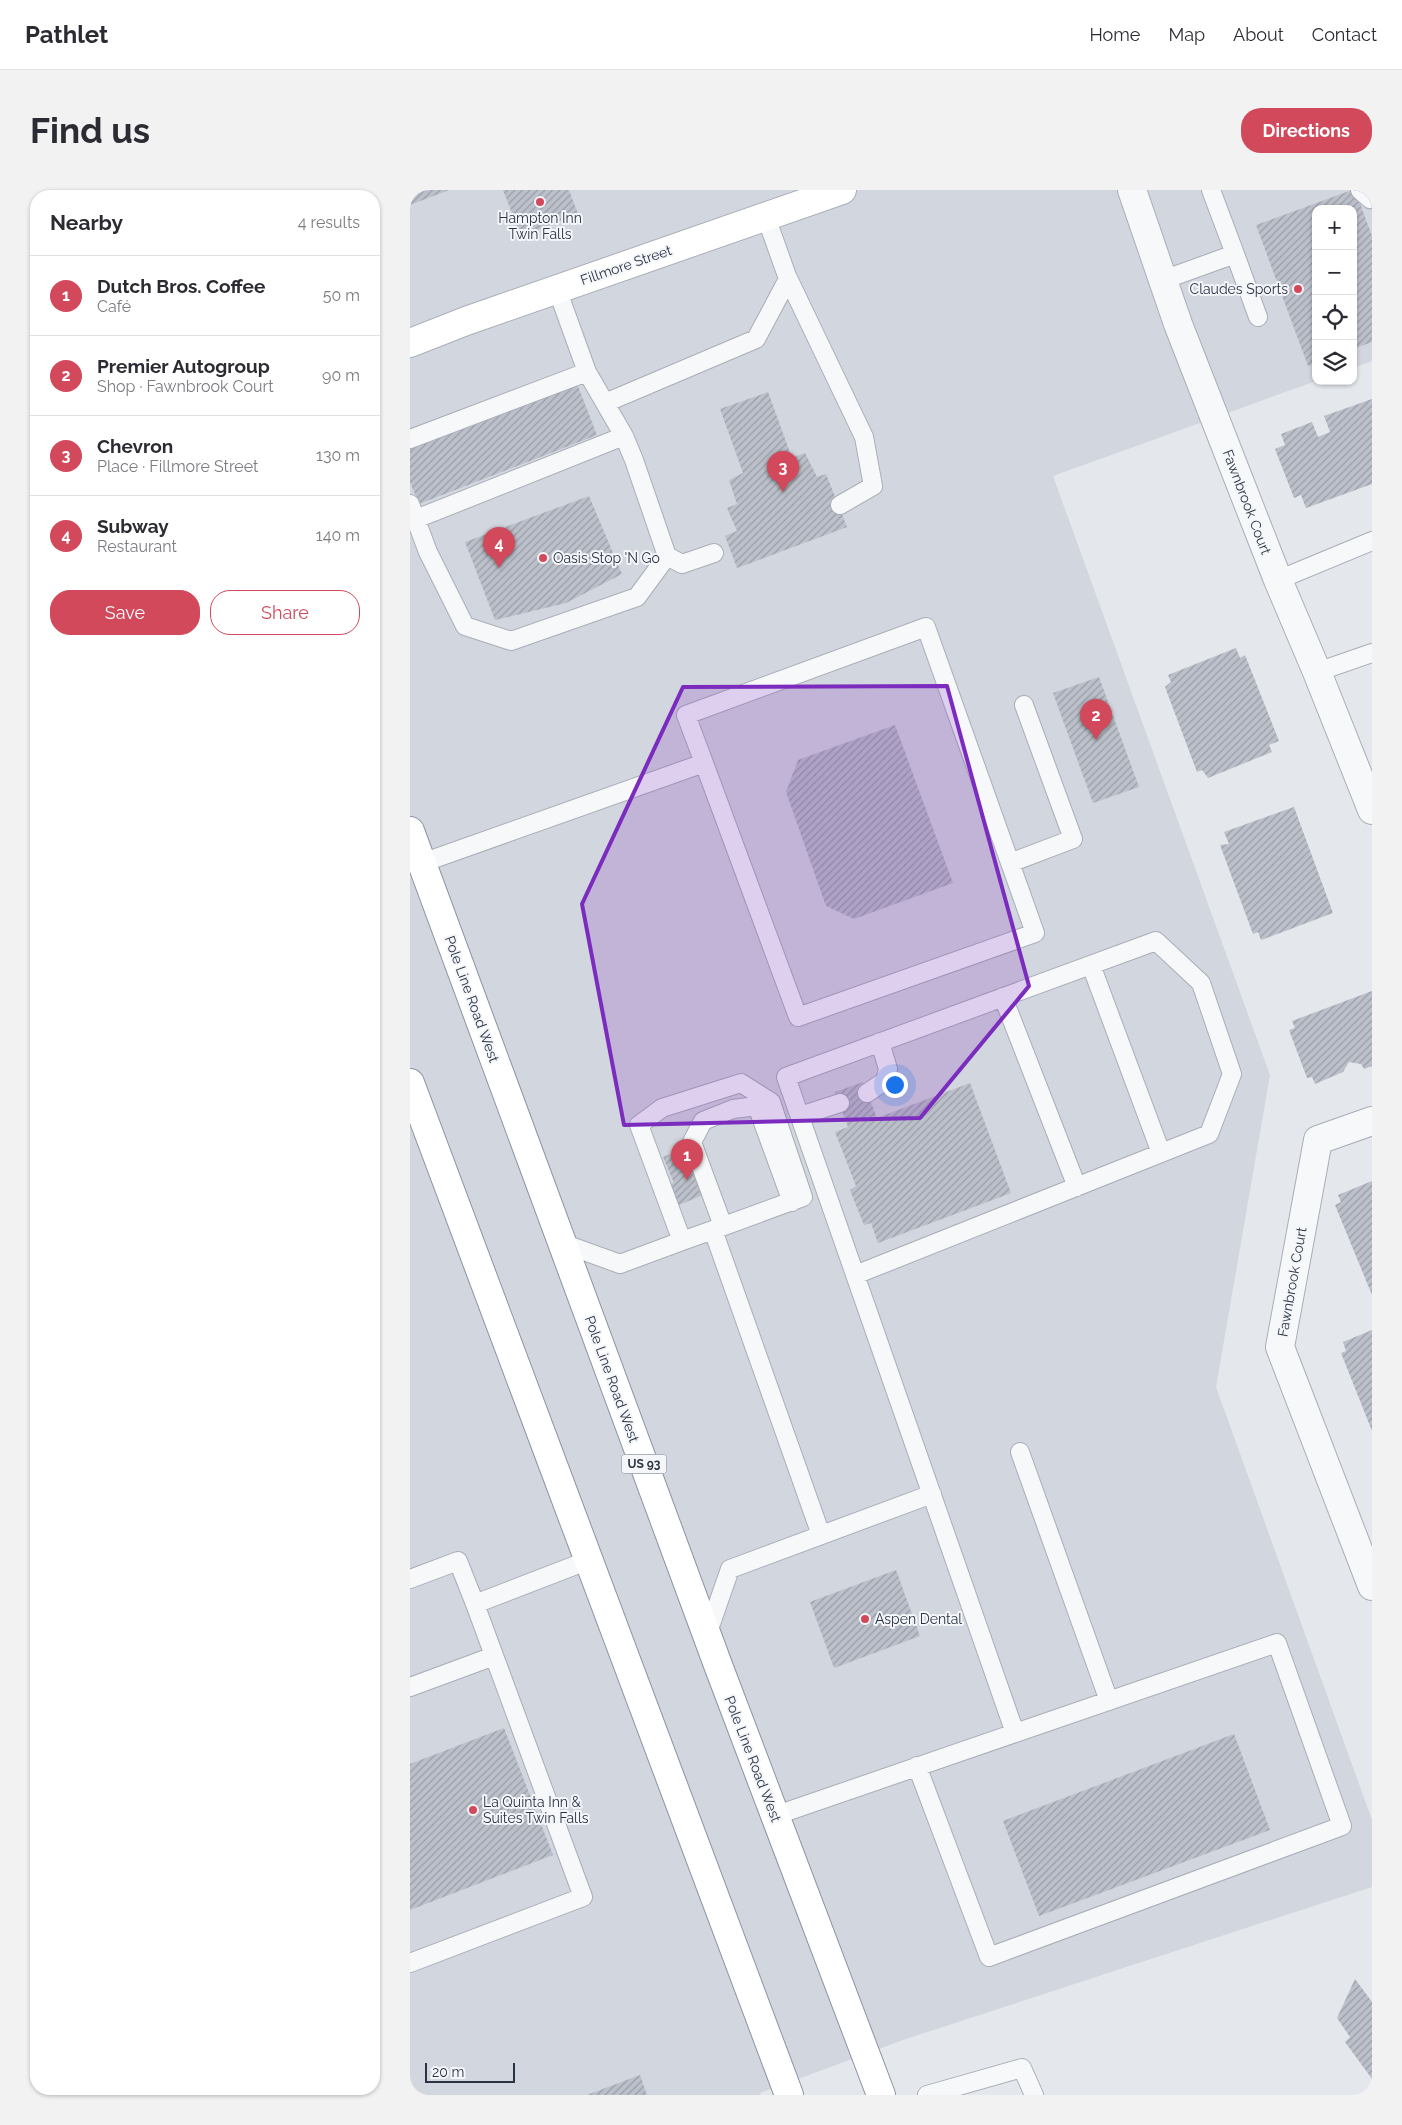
<!DOCTYPE html>
<html lang="en">
<head>
<meta charset="utf-8">
<style>
	body { margin:0; font-family:Raleway,sans-serif; background:#f2f2f3; color:#2b2b33 }
	.controls { position:absolute; right:15px; top:15px; display:grid; overflow:hidden; border-radius:10px; box-shadow:0 1px 4px #0004 }
	.controls button { width:45px; height:45px; display:grid; place-items:center; padding:0; border:0; border-bottom:1px solid #e1e1e2; background:#fff; color:#2b2b33; font:25px sans-serif }
	.scale { position:absolute; left:15px; bottom:12px; width:90px; box-sizing:border-box; padding-left:5px; border:2px solid #2b3445; border-top:0; font-size:14px; line-height:18px; white-space:nowrap; color:#2b3445; -webkit-text-stroke:4px #f4f6f9; paint-order:stroke }
	.you { position:absolute; left:484px; top:894px; width:18px; height:18px; margin:-12px; border:4px solid #fff; border-radius:50%; background:#1a73e8; box-shadow:0 0 0 8px #1a73e833 }
	.badge { display:grid; place-items:center; width:32px; height:32px; border-radius:50%; background:#d1495b; color:#fff; font-size:16px; font-weight:700 }
	.pin { position:absolute; translate:-50% -41px; filter:drop-shadow(0 1px 2px #0008) }
	.pin::after { content:''; position:absolute; top:26px; width:18px; height:15px; background:inherit; clip-path:polygon(0 0,100% 0,50% 100%) }
	.list { margin:0; padding:0; list-style:none }
	h2 { display:flex; justify-content:space-between; align-items:center; height:65px; margin:0; padding:0 20px; font-size:21px }
	h2 small { font-size:16px; font-weight:400; color:#7c7c81 }
	.list li { display:grid; grid-template-columns:32px 1fr auto; gap:15px; align-items:center; box-sizing:border-box; height:80px; padding:0 20px; border-top:1px solid #e1e1e2 }
	.list b { display:block; font-size:19px; white-space:nowrap }
	.list p { margin:0; font-size:16px; white-space:nowrap; color:#7c7c81 }
	.list em { font-size:16px; font-style:normal; color:#7c7c81 }
	.actions { display:flex; gap:10px; padding:15px 20px }
	.actions a { flex:1; padding:11px 0; border:1px solid #d1495b; border-radius:20px; text-align:center; font-size:18px; color:#d1495b }
	.actions .main { background:#d1495b; color:#fff }
	.icon { flex:none; width:28px; height:28px; fill:none; stroke:currentColor; stroke-width:2; stroke-linecap:round; stroke-linejoin:round }
	.map { position:relative; flex:none; width:962px; height:1905px; overflow:hidden; border-radius:20px }
	header { display:flex; align-items:center; gap:30px; box-sizing:border-box; height:70px; padding:0 25px; background:#fff; border-bottom:1px solid #e1e1e2 }
	header strong { font-size:24px }
	nav { display:flex; gap:28px; margin-inline-start:auto; font-size:18px }
	.intro { display:flex; align-items:center; justify-content:space-between; box-sizing:border-box; height:120px; padding:0 30px }
	h1 { margin:0; font-size:35px }
	.button { padding:12px 22px; border-radius:20px; background:#d1495b; color:#fff; font-size:18px; font-weight:700 }
	main { display:flex; gap:30px; padding:0 30px }
	aside { flex:1; background:#fff; border-radius:20px; box-shadow:0 1px 4px #0004 }
	.map>svg:first-child { display:block }
</style>
</head>
<body>
<header>
<strong>Pathlet</strong>
<nav><a>Home</a><a>Map</a><a>About</a><a>Contact</a></nav>
</header>
<div class="intro"><h1>Find us</h1><a class="button">Directions</a></div>
<main>
<aside>
<h2>Nearby<small>4 results</small></h2>
<ul class="list">
<li><span class="badge">1</span><div><b>Dutch Bros. Coffee</b><p>Café</p></div><em>50 m</em></li>
<li><span class="badge">2</span><div><b>Premier Autogroup</b><p>Shop · Fawnbrook Court</p></div><em>90 m</em></li>
<li><span class="badge">3</span><div><b>Chevron</b><p>Place · Fillmore Street</p></div><em>130 m</em></li>
<li><span class="badge">4</span><div><b>Subway</b><p>Restaurant</p></div><em>140 m</em></li>
</ul>
<div class="actions"><a class="main">Save</a><a>Share</a></div>
</aside>
<div class="map">
<svg width="962" height="1905" viewBox="0 0 962 1905">
	<defs>
		<pattern id="building-hatch" width="6" height="6" patternUnits="userSpaceOnUse" patternTransform="scale(1.25)"><rect width="6" height="6" fill="#bbc0ca"/><path d="M-1 1l2-2M0 6l6-6M5 7l2-2" fill="none" stroke="#989da6"/></pattern>
	</defs>
	<rect width="100%" height="100%" fill="#e4e7ec"/>
	<!-- built -->
	<path fill="#d2d6de" d="M0,0H962V171L943,178V19H906V191L643,286L860,885L806,1197L962,1630V1697L496,1849L350,1903L351,1905H0Z"/>
	<!-- building -->
	<path fill="url(#building-hatch)" d="M0,0H39L0,15Z
		M93,0H159L168,24L111,46Z
		M942,0H945L962,46V152L943,159V19H906V173L898,176L846,35Z
		M166,191L187,245L9,314L0,292V256Z
		M358,202L382,268L395,263L407,287L416,284L437,337L327,378L315,346L327,341L317,318L327,314L319,290L333,283L310,219Z
		M962,209V294L896,318L891,305L884,308L865,259L875,255L871,244L902,232L908,247L920,242L914,226Z
		M179,306L212,384L156,413L85,430L55,352Z
		M826,458L830,468L835,465L869,551L859,555L862,562L798,588L792,580L787,582L755,497L761,492L758,485Z
		M689,487L729,597L683,613L643,503Z
		M485,535L543,693L444,729L416,716L376,602L388,570Z
		M884,617L923,723L851,750L848,742L843,744L810,655L819,654L814,642Z
		M962,801V876L954,879L951,874L939,872L933,882L905,894L902,887L897,888L879,840L885,838L882,831Z
		M453,892L467,928L560,893L601,1003L468,1053L461,1033L454,1035L440,1000L446,996L425,942L438,937L425,902Z
		M273,959L284,986L290,983L298,1003L264,1017L256,996L264,993L253,967Z
		M962,991V1105L925,1015L931,1012L928,1005Z
		M962,1140V1241L931,1163L936,1161L933,1152Z
		M486,1380L510,1446L424,1478L400,1412Z
		M94,1538L143,1665L0,1720V1574Z
		M824,1544L860,1640L629,1726L593,1631Z
		M945,1789L962,1812V1889L935,1852L940,1847L927,1828Z
		M230,1885L237,1905H177Z"/>
	<g fill="none" stroke-linecap="round" stroke-linejoin="round">
		<defs>
			<path id="lane" d="M950,0L960,9L962,8
				M356,27L377,86L454,247L463,296L430,315
				M825,64L848,127
				M753,90L825,64L801,0
				M195,213L346,149L378,89
				M0,249L177,182L147,99
				M0,314L18,362L55,436L101,451L227,407L257,366L224,270L214,246L177,182
				M6,329L214,246
				M257,366L272,374L304,363
				M868,390L962,351
				M907,482L962,463
				M12,673L294,573L388,827L625,743L516,437L276,525L294,573
				M600,673L663,649L614,515
				M681,775L751,963
				M593,807L667,997
				M457,903L475,891L478,879L470,852
				M390,926L430,913
				M313,1036L282,952L293,931L323,919L347,916L382,1012
				M272,1051L303,1040L411,1345
				M152,1053L210,1074L272,1051L229,935L252,918L331,893L361,912L393,1007L303,1040
				M445,1085L799,944L822,884L791,793L746,751L376,887L605,1543
				M610,1262L699,1511
				M0,1389L48,1371L65,1414
				M297,1445L320,1379L522,1304
				M0,1497L84,1466
				M364,1626C532,1568 699,1511 867,1453L932,1636L579,1767L507,1576
				M0,1773L173,1707L65,1414L179,1370
				M517,1905L612,1878L624,1905"/>
			<path id="street" d="M722,0L768,134L868,390L907,482L962,620
				M962,931L908,950L870,1157L962,1396"/>
			<path id="secondary" d="M0,153L56,131L432,0"/>
			<path id="highway" d="M0,641L308,1475L471,1905
				M0,893L379,1905"/>
		</defs>
		<!-- lane casing -->
		<use href="#lane" stroke="#a9aeb7" stroke-width="20"/>
		<!-- street casing -->
		<use href="#street" stroke="#a9aeb7" stroke-width="30"/>
		<!-- secondary casing -->
		<use href="#secondary" stroke="#a9aeb7" stroke-width="30"/>
		<!-- highway casing -->
		<use href="#highway" stroke="#8b94a3" stroke-width="30"/>
		<!-- lane -->
		<use href="#lane" stroke="#f7f8fa" stroke-width="18"/>
		<!-- street -->
		<use href="#street" stroke="#f7f8fa" stroke-width="28"/>
		<!-- secondary -->
		<use href="#secondary" stroke="#fff" stroke-width="28"/>
		<!-- highway -->
		<use href="#highway" stroke="#fff" stroke-width="28"/>
	</g>
	<!-- marked area -->
	<path fill="#7b2cbf" fill-opacity="0.2" stroke="#7b2cbf" stroke-width="4" stroke-linejoin="round" d="M537,496L619,796L510,928L214,935L172,714L273,497Z"/>
	<!-- markers -->
	<g fill="#d1495b" stroke="#f4f6f9" stroke-width="2">
		<circle cx="130" cy="12" r="5"/>
		<circle cx="888" cy="99" r="5"/>
		<circle cx="133" cy="368" r="5"/>
		<circle cx="455" cy="1429" r="5"/>
		<circle cx="63" cy="1620" r="5"/>
	</g>
	<g text-anchor="middle" stroke-width="4" stroke-linejoin="round" paint-order="stroke">
		<!-- shield labels -->
		<rect fill="#f4f6f9" stroke="#676e7b" stroke-width="1" x="211.5" y="1264.5" width="45" height="19" rx="4"/>
		<g font-size="12" font-weight="bold" fill="#2b3445">
			<text x="234" y="1278">US 93</text>
		</g>
		<!-- poi labels -->
		<g font-size="14" fill="#2b3445" stroke="#f4f6f9" text-anchor="start">
			<text x="130" y="33" text-anchor="middle">Hampton Inn<tspan x="130" dy="16">Twin Falls</tspan></text>
			<text x="878" y="104" text-anchor="end">Claudes Sports</text>
			<text x="143" y="373">Oasis Stop 'N Go</text>
			<text x="465" y="1434">Aspen Dental</text>
			<text x="73" y="1617">La Quinta Inn &amp;<tspan x="73" dy="16">Suites Twin Falls</tspan></text>
		</g>
		<!-- street labels -->
		<g font-size="14" fill="#2b3445" stroke="#f4f6f9">
			<text transform="translate(216 75) rotate(-19)" y="5">Fillmore Street</text>
			<text transform="translate(837 312) rotate(69)" y="5">Fawnbrook Court</text>
			<text transform="translate(62 809) rotate(70)" y="5">Pole Line Road West</text>
			<text transform="translate(882 1092) rotate(-80)" y="5">Fawnbrook Court</text>
			<text transform="translate(202 1189) rotate(70)" y="5">Pole Line Road West</text>
			<text transform="translate(343 1569) rotate(69)" y="5">Pole Line Road West</text>
		</g>
	</g>
</svg>
<div class="controls">
<button>+</button>
<button>−</button>
<button><svg class="icon" aria-label="locate" viewBox="0 0 24 24"><circle cx="12" cy="12" r="6"/><path d="M12 2v4M12 18v4M2 12h4M18 12h4"/></svg></button>
<button><svg class="icon" aria-label="layers" viewBox="0 0 24 24"><path d="M12 4l9 5-9 5-9-5zM3 14l9 5 9-5"/></svg></button>
</div>
<div class="scale">20 m</div>
<div class="you"></div>
<div class="pin badge" style="left:277px;top:990px">1</div>
<div class="pin badge" style="left:686px;top:550px">2</div>
<div class="pin badge" style="left:373px;top:302px">3</div>
<div class="pin badge" style="left:89px;top:378px">4</div>
</div>
</main>
</body>
</html>
